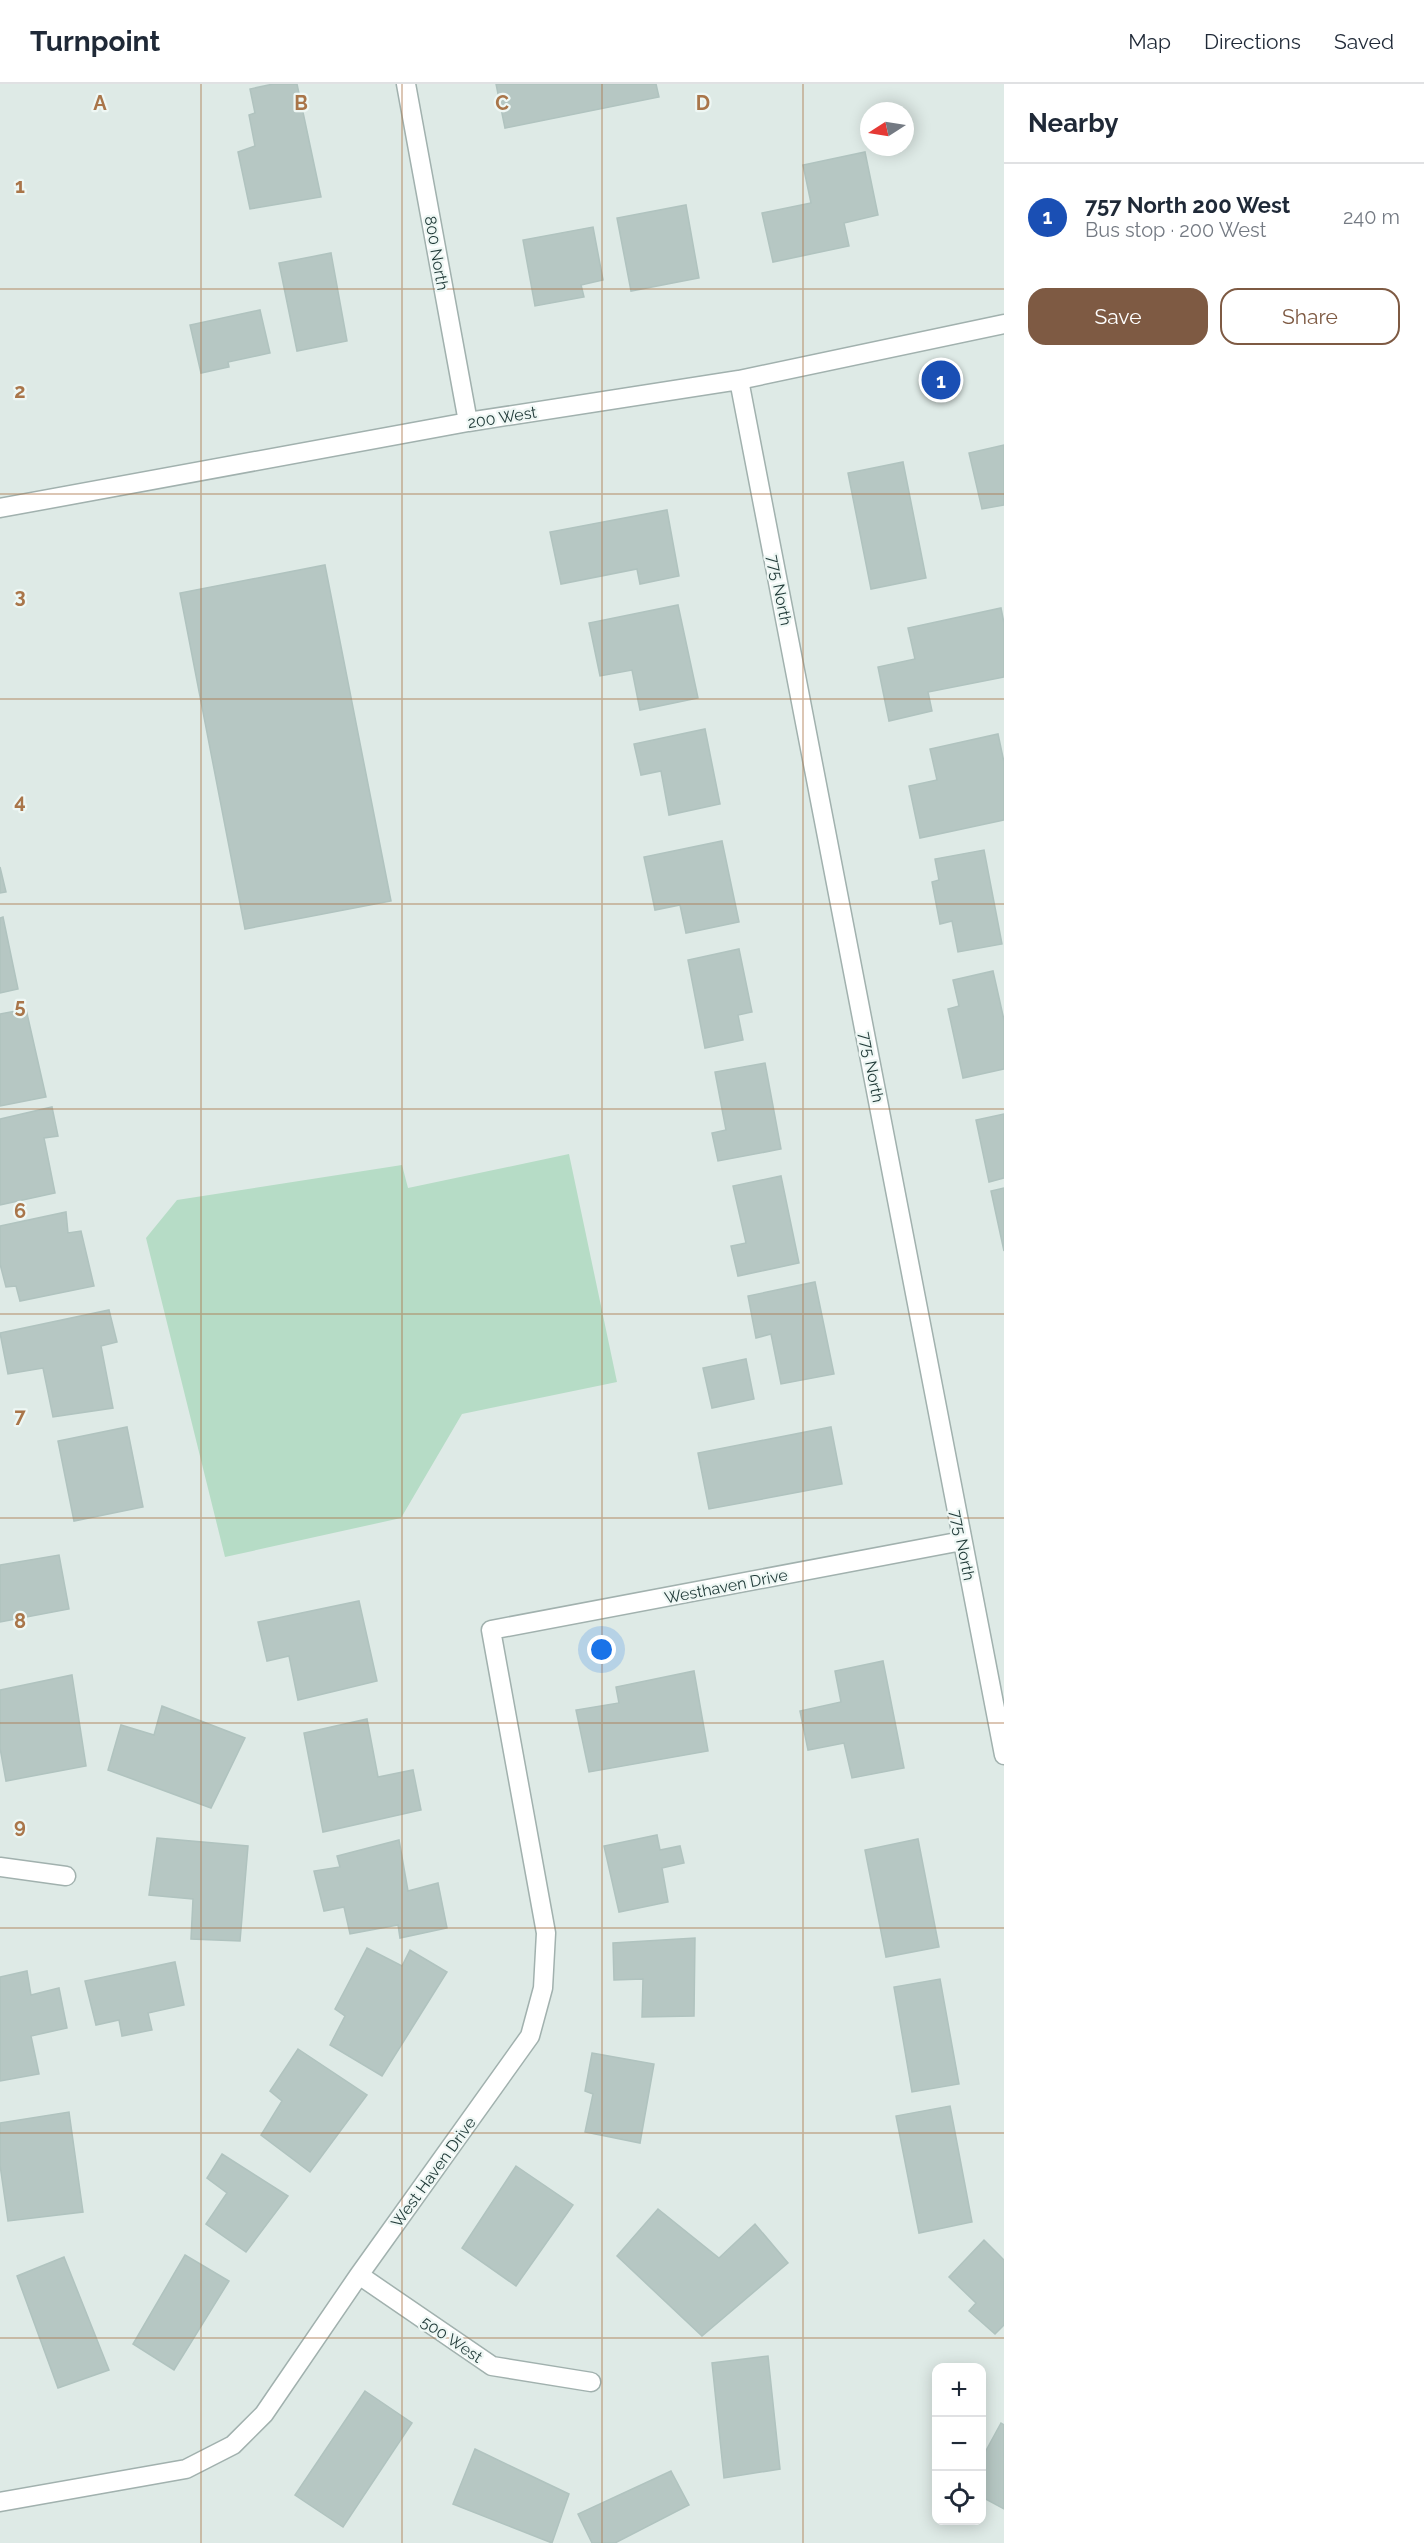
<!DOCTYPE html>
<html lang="en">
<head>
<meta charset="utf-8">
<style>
	body { margin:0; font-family:Raleway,sans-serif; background:#f2f2f3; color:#1f2937 }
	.controls { position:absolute; right:18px; bottom:18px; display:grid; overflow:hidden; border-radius:12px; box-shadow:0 3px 15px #0003 }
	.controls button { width:54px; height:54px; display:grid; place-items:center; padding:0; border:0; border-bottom:2px solid #e0e1e3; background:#fff; color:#1f2937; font:30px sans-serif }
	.compass { position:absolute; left:860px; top:18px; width:54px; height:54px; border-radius:50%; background:#fff; box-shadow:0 3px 15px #0003; rotate:258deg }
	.you { position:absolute; left:602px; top:1566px; width:21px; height:21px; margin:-15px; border:4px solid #fff; border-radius:50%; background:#1a73e8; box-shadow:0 0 0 9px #1a73e833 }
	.badge { display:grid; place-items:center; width:39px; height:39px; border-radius:50%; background:#7e5a43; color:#fff; font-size:20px; font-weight:700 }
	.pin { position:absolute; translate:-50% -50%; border:3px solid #fff; box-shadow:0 2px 6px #0006 }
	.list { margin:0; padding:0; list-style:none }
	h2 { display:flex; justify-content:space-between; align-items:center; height:78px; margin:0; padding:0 24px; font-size:26px }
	h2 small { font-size:20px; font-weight:400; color:#747a83 }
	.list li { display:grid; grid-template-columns:39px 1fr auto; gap:18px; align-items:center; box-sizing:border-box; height:108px; padding:0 24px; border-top:2px solid #e0e1e3 }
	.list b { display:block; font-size:22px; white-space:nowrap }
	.list p { margin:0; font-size:20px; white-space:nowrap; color:#747a83 }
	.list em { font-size:20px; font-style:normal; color:#747a83 }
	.actions { display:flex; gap:12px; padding:18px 24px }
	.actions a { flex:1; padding:14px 0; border:2px solid #7e5a43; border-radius:18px; text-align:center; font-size:21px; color:#7e5a43 }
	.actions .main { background:#7e5a43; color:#fff }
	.icon { flex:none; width:33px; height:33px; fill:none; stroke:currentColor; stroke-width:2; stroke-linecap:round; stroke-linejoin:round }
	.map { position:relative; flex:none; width:1004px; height:2459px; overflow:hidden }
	header { display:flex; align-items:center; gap:36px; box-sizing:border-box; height:84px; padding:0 30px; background:#fff; border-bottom:2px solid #e0e1e3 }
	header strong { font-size:28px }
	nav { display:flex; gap:33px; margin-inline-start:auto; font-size:21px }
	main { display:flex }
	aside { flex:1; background:#fff }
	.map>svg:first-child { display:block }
</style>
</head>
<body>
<header>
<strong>Turnpoint</strong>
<nav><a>Map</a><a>Directions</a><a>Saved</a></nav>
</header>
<main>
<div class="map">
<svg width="1004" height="2459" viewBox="0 0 1004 2459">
	<rect width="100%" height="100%" fill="#deeae6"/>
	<!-- green -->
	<path fill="#b6dcc6" d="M569,1070L617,1298L462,1330L401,1434L225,1473L146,1154L177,1116L402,1081L408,1104Z"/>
	<!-- building -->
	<path fill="#b6c7c3" stroke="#b0c3bf" stroke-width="1.5" d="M273,0H297L321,113L250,125L238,68L255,62L249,31L255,29L250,5Z
		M496,0H656L659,13L505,44Z
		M865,68L878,131L844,139L849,162L773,178L762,129L811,119L803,81Z
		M686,121L699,194L631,207L617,134Z
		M593,143L603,196L581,201L584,213L535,222L523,156Z
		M331,169L347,257L297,267L279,179Z
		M260,226L270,269L228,278L229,283L201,289L190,241Z
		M1004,361V421L982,425L969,369Z
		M903,378L926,494L871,505L848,389Z
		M667,426L679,492L640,500L637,485L561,500L550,448Z
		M325,481L391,817L245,845L180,509Z
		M678,521L698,614L640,626L632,586L600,592L589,539Z
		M1001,524L1004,539V593L928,608L932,627L889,637L878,583L915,575L908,544Z
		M705,645L720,720L669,731L661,687L641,691L634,660Z
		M998,650L1004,678V736L920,754L909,702L937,696L930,665Z
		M722,757L739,838L686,849L680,821L655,826L644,773Z
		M984,766L1002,860L958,868L952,837L940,840L932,798L939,796L935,775Z
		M0,783L6,808L0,809Z
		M3,833L18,905L0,909V834Z
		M739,865L752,928L738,931L743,956L705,964L688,876Z
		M993,887L1004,936V985L963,994L948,925L959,922L953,896Z
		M26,925L46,1013L0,1022V930Z
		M765,979L781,1065L718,1077L712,1049L726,1046L715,988Z
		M52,1023L58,1052L44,1054L55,1109L0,1121V1035Z
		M1004,1030V1094L989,1098L976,1036Z
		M781,1092L799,1179L738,1192L731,1162L746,1159L733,1102Z
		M1004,1104V1167L991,1107Z
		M66,1128L68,1149L81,1147L94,1202L20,1217L16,1202L6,1203L0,1180V1142Z
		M815,1198L834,1290L781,1300L771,1250L756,1254L748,1212Z
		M109,1226L117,1258L101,1262L113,1324L53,1333L43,1284L8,1290L0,1249Z
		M746,1275L754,1315L712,1324L703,1284Z
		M127,1343L143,1423L74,1437L58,1357Z
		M831,1343L842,1400L709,1425L698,1369Z
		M59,1471L69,1525L0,1538V1481Z
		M359,1517L377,1597L298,1616L289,1572L267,1577L258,1538Z
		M883,1577L904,1684L852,1694L844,1659L808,1666L800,1627L841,1618L835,1587Z
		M694,1587L708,1667L589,1688L576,1626L619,1619L616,1603Z
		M72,1591L86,1682L6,1697L0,1664V1606Z
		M162,1622L245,1654L211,1724L108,1686L121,1641L154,1651Z
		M367,1635L378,1693L413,1686L421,1726L323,1748L304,1649Z
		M657,1751L660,1766L680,1762L684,1779L662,1784L668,1818L619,1828L604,1762Z
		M157,1754L248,1762L240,1857L191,1855L193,1815L149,1811Z
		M918,1755L939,1863L886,1873L865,1766Z
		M399,1756L408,1807L438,1799L447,1844L400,1854L398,1841L350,1850L344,1823L324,1827L314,1787L340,1783L337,1772Z
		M695,1854L694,1932L642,1933L643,1895L614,1896L613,1859Z
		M367,1864L402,1882L410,1866L447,1888L382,1992L330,1961L345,1932L335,1925Z
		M175,1878L184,1921L148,1929L152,1946L122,1952L119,1936L96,1941L85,1897Z
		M27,1887L31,1911L59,1904L67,1944L31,1952L39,1990L0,1997V1893Z
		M940,1895L959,2000L912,2008L894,1903Z
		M298,1965L367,2011L310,2088L261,2051L282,2017L270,2007Z
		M592,1969L654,1980L640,2059L585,2048L593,2010L585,2007Z
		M950,2022L972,2138L919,2149L896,2032Z
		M69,2028L83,2128L8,2137L0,2081V2039Z
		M222,2070L288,2112L246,2168L206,2140L227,2109L207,2094Z
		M516,2082L573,2121L516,2202L462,2164Z
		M658,2125L719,2174L755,2140L788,2179L702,2252L617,2172Z
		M984,2156L1004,2176V2241L995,2250L969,2227L976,2219L949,2193Z
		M185,2171L229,2197L174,2286L133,2260Z
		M64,2173L109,2286L58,2304L17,2192Z
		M768,2272L780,2385L724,2394L712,2279Z
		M365,2307L412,2339L343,2443L295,2411Z
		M1001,2339L1004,2341V2425L982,2413V2374Z
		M475,2365L569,2410L552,2459L453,2420Z
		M671,2387L689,2421L615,2459H592L578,2430Z"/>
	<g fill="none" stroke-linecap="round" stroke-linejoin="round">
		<defs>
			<path id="minor" d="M406,0L468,338
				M739,296L1004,1671
				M0,424L468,338L739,296L1004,240
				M0,1783L66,1792
				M359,2191L492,2282L591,2298
				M0,2418L186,2385L233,2361L264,2330L359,2191L530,1952L543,1904L546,1849L491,1546L962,1457"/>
		</defs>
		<!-- minor casing -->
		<use href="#minor" stroke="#a1b1ae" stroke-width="21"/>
		<!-- minor -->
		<use href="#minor" stroke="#fff" stroke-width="18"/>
	</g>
	<!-- grid -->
	<path fill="none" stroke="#a97549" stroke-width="1.5" stroke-opacity="0.55" d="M201,0V2459M402,0V2459M602,0V2459M803,0V2459M0,205H1004M0,410H1004M0,615H1004M0,820H1004M0,1025H1004M0,1230H1004M0,1434H1004M0,1639H1004M0,1844H1004M0,2049H1004M0,2254H1004"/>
	<g text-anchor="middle" stroke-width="4.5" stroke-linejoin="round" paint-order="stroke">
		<!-- street labels -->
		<g font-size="16" fill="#1f3937" stroke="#eef7f4">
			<text transform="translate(437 169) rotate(80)" y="6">800 North</text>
			<text transform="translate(502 333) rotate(-9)" y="6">200 West</text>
			<text transform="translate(780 506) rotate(79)" y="6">775 North</text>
			<text transform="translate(872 983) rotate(79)" y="6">775 North</text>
			<text transform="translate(963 1461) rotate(79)" y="6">775 North</text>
			<text transform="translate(726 1502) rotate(-11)" y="6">Westhaven Drive</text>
			<text transform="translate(433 2088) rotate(-54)" y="6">West Haven Drive</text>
			<text transform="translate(452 2255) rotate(34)" y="6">500 West</text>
		</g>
	</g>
	<g font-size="20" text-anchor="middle" font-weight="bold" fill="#a97549" stroke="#eef7f4" stroke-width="4.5" stroke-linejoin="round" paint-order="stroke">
		<text x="100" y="26">A</text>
		<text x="301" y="26">B</text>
		<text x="502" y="26">C</text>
		<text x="703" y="26">D</text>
		<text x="20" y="109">1</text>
		<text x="20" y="314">2</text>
		<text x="20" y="519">3</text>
		<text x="20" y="724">4</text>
		<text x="20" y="929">5</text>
		<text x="20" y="1134">6</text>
		<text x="20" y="1339">7</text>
		<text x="20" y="1544">8</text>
		<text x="20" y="1749">9</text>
	</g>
</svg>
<div class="controls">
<button>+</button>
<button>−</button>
<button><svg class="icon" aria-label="locate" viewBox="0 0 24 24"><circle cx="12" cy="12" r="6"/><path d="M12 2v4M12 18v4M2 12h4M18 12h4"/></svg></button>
</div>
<svg class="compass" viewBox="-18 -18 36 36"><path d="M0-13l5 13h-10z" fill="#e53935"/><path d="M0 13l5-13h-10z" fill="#747a83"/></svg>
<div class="you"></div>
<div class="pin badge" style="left:941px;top:296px;background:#1a4fb4">1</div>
</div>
<aside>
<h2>Nearby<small></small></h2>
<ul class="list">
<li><span class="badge" style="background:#1a4fb4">1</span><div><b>757 North 200 West</b><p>Bus stop · 200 West</p></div><em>240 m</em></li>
</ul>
<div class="actions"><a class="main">Save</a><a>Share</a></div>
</aside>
</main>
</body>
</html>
